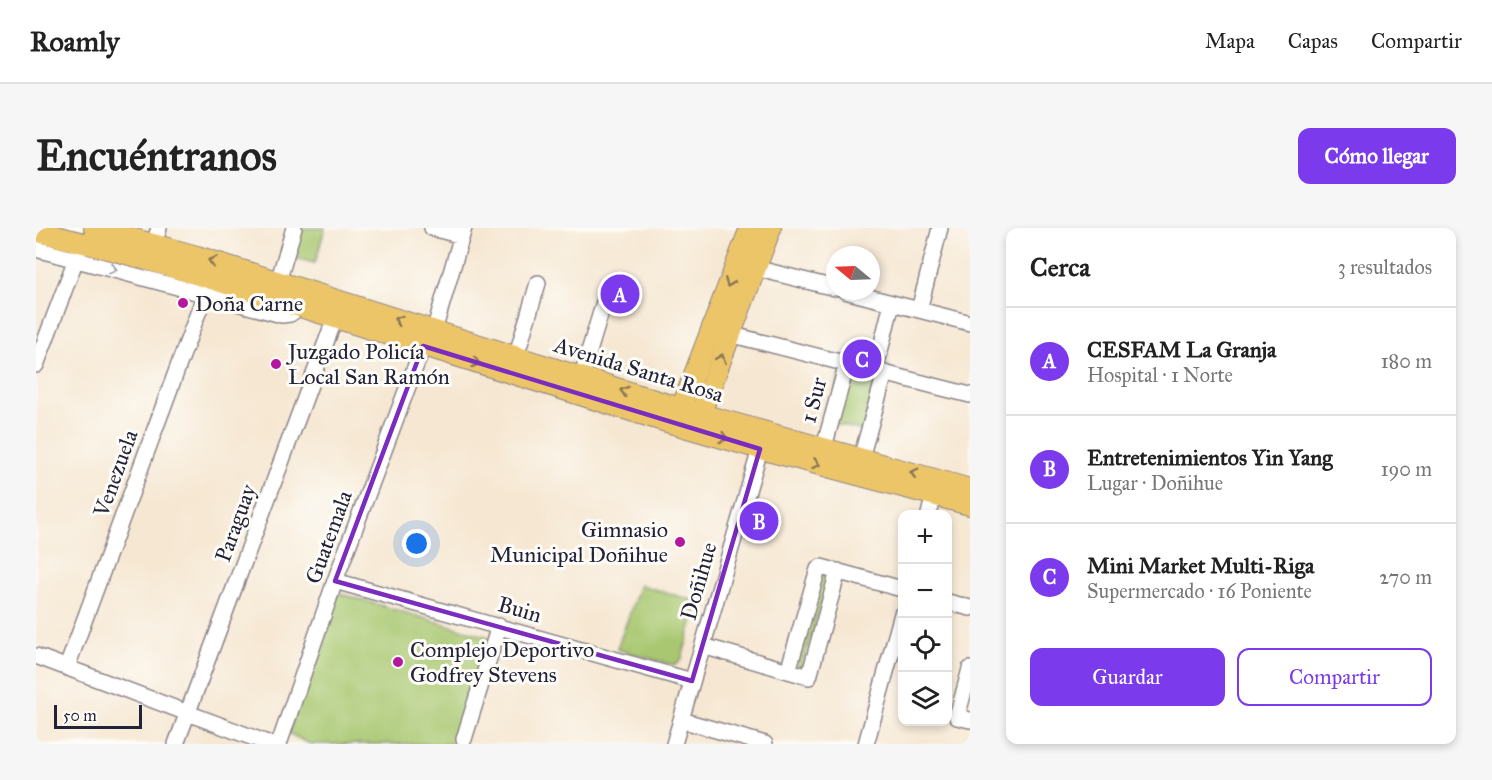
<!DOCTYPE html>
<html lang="es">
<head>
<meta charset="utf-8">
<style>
	body { margin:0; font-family:"IM FELL Great Primer",serif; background:#f6f6f6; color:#222 }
	.controls { position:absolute; right:18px; bottom:18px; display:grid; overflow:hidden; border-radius:12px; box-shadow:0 3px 9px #0003 }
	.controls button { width:54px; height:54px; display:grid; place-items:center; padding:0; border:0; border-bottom:2px solid #e0e0e0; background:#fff; color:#222; font:30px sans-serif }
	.compass { position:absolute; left:790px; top:18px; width:54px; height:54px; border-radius:50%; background:#fff; box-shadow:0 3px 9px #0003; rotate:289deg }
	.scale { position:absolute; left:18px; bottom:15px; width:88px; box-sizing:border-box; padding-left:6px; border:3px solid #22223b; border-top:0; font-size:16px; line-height:21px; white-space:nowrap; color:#22223b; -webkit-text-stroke:4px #fdfcf7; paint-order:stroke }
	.you { position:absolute; left:381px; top:316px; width:21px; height:21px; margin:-15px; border:4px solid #fff; border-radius:50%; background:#1a73e8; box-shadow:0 0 0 9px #1a73e833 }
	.badge { display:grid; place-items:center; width:39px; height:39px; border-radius:50%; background:#7c3aed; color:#fff; font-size:20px; font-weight:700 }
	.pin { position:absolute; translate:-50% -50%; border:3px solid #fff; box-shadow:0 2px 6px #0006 }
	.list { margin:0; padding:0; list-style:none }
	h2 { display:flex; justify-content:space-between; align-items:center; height:78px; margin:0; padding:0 24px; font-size:26px }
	h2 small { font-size:20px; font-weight:400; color:#767676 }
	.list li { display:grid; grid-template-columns:39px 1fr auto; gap:18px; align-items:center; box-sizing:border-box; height:108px; padding:0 24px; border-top:2px solid #e0e0e0 }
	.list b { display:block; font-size:22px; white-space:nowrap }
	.list p { margin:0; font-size:20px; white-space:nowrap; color:#767676 }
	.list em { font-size:20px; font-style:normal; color:#767676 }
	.actions { display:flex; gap:12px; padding:18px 24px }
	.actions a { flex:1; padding:14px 0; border:2px solid #7c3aed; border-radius:12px; text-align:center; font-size:21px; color:#7c3aed }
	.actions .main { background:#7c3aed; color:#fff }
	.icon { flex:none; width:33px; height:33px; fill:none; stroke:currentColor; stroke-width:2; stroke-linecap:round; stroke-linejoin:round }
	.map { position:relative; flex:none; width:934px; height:516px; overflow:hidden; border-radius:12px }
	header { display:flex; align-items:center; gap:36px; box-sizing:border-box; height:84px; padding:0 30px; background:#fff; border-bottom:2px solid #e0e0e0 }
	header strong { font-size:28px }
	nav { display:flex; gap:33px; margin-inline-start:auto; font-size:21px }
	.intro { display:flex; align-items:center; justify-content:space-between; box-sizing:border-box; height:144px; padding:0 36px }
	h1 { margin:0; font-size:42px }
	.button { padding:15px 27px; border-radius:12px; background:#7c3aed; color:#fff; font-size:21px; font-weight:700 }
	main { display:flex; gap:36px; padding:0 36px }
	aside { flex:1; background:#fff; border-radius:12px; box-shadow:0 3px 9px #0003 }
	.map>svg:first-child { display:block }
</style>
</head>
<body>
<header>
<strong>Roamly</strong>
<nav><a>Mapa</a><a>Capas</a><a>Compartir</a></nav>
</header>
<div class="intro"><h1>Encuéntranos</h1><a class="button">Cómo llegar</a></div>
<main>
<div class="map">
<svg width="934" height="516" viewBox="0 0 934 516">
	<rect width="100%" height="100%" fill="#fdfcf7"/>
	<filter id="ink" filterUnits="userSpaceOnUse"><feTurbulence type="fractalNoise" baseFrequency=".0167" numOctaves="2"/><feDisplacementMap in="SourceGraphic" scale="12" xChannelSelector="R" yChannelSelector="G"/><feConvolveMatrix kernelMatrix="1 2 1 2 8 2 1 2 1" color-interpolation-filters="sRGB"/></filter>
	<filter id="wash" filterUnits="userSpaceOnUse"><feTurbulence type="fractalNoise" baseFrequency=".008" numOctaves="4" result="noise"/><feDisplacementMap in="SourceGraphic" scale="24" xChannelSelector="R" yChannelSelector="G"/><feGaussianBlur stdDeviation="1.35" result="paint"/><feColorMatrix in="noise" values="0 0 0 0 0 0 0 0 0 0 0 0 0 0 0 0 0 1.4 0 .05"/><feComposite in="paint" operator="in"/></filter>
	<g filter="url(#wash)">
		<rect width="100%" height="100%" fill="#f6e7d2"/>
		<!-- green -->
		<path fill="#a8c76f" stroke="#657455" stroke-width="1.5" d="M262,0H289L279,35L254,29Z
			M805,141L841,150L827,203L791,194Z
			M783,341L795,344L766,438L760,440Z
			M604,357L662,374L645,433L637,437L581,421Z
			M302,365L453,409L419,516H274L252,505Z"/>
	</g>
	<g filter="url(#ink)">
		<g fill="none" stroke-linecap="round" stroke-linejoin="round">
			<defs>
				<path id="minor" d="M396,0L426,8
					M118,16L123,0
					M0,21L246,87L254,86L264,79L265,72
					M719,40L799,60
					M242,54L258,0
					M809,63L934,95
					M883,82L904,0
					M398,103L428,0
					M693,106L934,167
					M480,129L502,55
					M0,137L43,23
					M839,143L856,75
					M545,150L568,74
					M788,219L811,136
					M825,230L849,145
					M893,286L898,267
					M299,353L656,453
					M912,374L934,380
					M667,418L773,449L802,343
					M0,428L234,516
					M31,439L169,66
					M934,441L921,489L934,492
					M752,443L782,341L785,339L866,361
					M645,492L729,516
					M428,511L463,398
					M140,516L299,90
					M243,516L299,353L387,118
					M638,516L727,211
					M830,516L866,386"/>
				<path id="major" d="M58,0L161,28L644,180L934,261
					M0,3L83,24L159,46L627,193L724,221L934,277
					M641,191L714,0
					M657,195L665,185L735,0"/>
			</defs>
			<!-- minor casing -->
			<use href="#minor" stroke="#8c8486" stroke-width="18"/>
			<!-- major casing -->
			<use href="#major" stroke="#8c8486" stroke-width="22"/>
			<!-- minor -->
			<use href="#minor" stroke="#fff" stroke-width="15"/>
			<!-- major -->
			<use href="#major" stroke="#edc569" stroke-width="20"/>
		</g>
		<!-- one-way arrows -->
		<defs><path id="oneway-chevron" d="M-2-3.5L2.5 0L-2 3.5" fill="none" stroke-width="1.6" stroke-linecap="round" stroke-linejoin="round" transform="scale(1.5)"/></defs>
		<g stroke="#887452">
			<use href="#oneway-chevron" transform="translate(176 33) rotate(-163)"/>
			<use href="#oneway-chevron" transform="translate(693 55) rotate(111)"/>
			<use href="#oneway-chevron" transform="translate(362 92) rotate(-162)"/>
			<use href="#oneway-chevron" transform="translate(685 130) rotate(-70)"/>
			<use href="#oneway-chevron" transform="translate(440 135) rotate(18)"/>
			<use href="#oneway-chevron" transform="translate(588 163) rotate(-163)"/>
			<use href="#oneway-chevron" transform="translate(688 210) rotate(17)"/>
			<use href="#oneway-chevron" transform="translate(780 236) rotate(15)"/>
			<use href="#oneway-chevron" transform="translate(878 245) rotate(-164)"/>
		</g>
		<use stroke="#9c9ca7" href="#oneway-chevron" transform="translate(77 41) rotate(15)"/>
	</g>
	<!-- marked area -->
	<path fill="none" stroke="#7b2cbf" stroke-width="4.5" stroke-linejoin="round" d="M387,118L724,221L656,453L299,353Z"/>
	<!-- markers -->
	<g fill="#b5179e" stroke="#fdfcf7" stroke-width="2">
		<circle cx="147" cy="75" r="6"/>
		<circle cx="240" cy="136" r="6"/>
		<circle cx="644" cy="314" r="6"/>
		<circle cx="362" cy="434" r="6"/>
	</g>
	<g text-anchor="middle" stroke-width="6" stroke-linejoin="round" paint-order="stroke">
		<!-- poi labels -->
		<g font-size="22" fill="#22223b" stroke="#fdfcf7" text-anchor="start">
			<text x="159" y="83">Doña Carne</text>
			<text x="252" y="131">Juzgado Policía<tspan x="252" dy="25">Local San Ramón</tspan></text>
			<text x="632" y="309" text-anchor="end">Gimnasio<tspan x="632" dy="25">Municipal Doñihue</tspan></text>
			<text x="374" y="429">Complejo Deportivo<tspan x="374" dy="25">Godfrey Stevens</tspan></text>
		</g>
		<!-- street labels -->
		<g font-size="22" fill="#22223b" stroke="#fdfcf7">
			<text transform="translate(603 141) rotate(17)" y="8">Avenida Santa Rosa</text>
			<text transform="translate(777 172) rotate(-75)" y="8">1 Sur</text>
			<text transform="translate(79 245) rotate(-70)" y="8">Venezuela</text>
			<text transform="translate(199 295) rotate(-70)" y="8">Paraguay</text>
			<text transform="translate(292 309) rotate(-70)" y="8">Guatemala</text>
			<text transform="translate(662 353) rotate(-74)" y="8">Doñihue</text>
			<text transform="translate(484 381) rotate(16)" y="8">Buin</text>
		</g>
	</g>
</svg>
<div class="controls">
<button>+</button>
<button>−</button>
<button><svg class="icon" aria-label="locate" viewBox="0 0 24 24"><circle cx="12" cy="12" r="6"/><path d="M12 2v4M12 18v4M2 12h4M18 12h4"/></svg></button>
<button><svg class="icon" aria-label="layers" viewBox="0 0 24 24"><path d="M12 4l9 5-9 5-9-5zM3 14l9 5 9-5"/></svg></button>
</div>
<svg class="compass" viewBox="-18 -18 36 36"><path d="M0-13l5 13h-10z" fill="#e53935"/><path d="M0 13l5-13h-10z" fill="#767676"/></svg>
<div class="scale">50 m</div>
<div class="you"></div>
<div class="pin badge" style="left:584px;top:66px">A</div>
<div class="pin badge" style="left:723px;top:293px">B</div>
<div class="pin badge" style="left:826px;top:131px">C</div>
</div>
<aside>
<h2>Cerca<small>3 resultados</small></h2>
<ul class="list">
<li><span class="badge">A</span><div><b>CESFAM La Granja</b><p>Hospital · 1 Norte</p></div><em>180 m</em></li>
<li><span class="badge">B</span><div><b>Entretenimientos Yin Yang</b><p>Lugar · Doñihue</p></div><em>190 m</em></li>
<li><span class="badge">C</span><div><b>Mini Market Multi-Riga</b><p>Supermercado · 16 Poniente</p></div><em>270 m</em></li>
</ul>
<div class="actions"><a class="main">Guardar</a><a>Compartir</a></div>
</aside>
</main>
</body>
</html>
